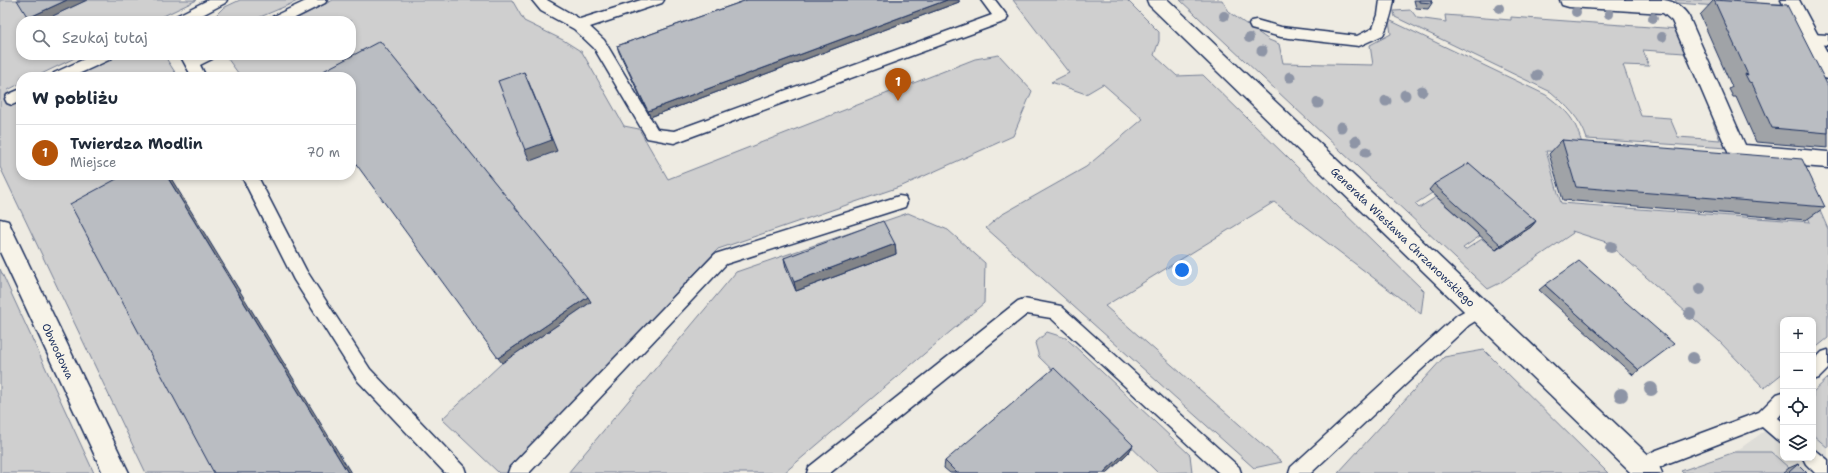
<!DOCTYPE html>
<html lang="pl">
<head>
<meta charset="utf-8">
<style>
	body { margin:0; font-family:"Shantell Sans",sans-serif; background:#f2f2f3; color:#1f2937 }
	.controls { position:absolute; right:12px; bottom:12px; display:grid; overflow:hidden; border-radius:8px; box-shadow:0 2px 6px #0003 }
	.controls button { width:36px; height:36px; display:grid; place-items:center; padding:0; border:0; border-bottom:1px solid #e0e1e3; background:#fff; color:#1f2937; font:20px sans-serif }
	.you { position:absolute; left:1182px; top:270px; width:14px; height:14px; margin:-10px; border:3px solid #fff; border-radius:50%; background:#1a73e8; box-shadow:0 0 0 6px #1a73e833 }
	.badge { display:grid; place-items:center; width:26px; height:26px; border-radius:50%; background:#b45309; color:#fff; font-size:13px; font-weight:700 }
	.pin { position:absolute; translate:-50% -33px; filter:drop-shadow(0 1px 2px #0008) }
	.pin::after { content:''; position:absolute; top:21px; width:14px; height:12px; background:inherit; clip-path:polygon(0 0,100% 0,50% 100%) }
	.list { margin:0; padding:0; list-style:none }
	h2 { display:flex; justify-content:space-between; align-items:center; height:52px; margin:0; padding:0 16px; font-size:17px }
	h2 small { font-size:13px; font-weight:400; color:#747a83 }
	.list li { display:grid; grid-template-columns:26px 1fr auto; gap:12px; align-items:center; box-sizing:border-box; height:56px; padding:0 16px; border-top:1px solid #e0e1e3 }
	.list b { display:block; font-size:15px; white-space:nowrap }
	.list p { margin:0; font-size:13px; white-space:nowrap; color:#747a83 }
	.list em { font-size:13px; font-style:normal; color:#747a83 }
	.icon { flex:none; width:22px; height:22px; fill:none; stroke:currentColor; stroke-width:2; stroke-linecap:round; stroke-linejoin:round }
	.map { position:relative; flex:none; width:1828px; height:473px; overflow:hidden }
	.search { position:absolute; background:#fff; box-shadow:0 2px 6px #0003; left:16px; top:16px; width:340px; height:44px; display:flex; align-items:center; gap:10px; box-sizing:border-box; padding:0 14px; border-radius:16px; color:#747a83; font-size:15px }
	.panel { position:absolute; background:#fff; box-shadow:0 2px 6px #0003; left:16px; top:72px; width:340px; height:108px; border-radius:16px }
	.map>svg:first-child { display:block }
</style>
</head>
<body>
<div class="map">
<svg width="1828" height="473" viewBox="0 0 1828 473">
	<rect width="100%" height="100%" fill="#eeebe2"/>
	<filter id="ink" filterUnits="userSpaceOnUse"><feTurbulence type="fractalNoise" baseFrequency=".025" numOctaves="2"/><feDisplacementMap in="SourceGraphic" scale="8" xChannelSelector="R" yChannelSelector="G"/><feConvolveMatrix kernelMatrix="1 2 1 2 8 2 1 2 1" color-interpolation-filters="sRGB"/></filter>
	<g filter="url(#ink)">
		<!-- built -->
		<path fill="#deddd8" d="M1783,418V458H1813V435L1828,448V473H1783L1771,452H1735Z"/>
		<!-- green -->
		<path fill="#cfcfcf" stroke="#757f96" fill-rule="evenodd" d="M0,0H20L32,21H21V55H81L35,77H21V83L8,90L16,104L21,102V175H142L219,473H146L0,167Z
			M87,0H197L153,21H42Z
			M240,0H300L251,21H210L223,8Z
			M333,0H512L524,21L563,40L582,52L624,126L639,129L668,179L975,59L999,55L1032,91L1013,136L902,186L718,249L506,473H499L442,419L502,363L591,302L384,47L329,77H241L225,55H351V21H292Z
			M1013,0H1127L1159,32V41L1154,55L1177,76L1203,75L1424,291L1421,314L1274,202L1105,306L1282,462L1254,468L986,228L1001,215L1086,167L1143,119L1103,84L1086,94L1051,82L1069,73Z
			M1180,0H1222L1230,13L1269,40L1279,44L1283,63L1373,65L1370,45L1391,34L1389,20L1546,95C1574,116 1575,121 1585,153L1546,151L1561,203L1810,222L1786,169L1817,204L1828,229V338L1813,350V320H1783V373L1764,388L1718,340L1606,242L1572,231L1573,233L1500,283L1488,289ZM1429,190L1496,250L1482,239L1465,250L1463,248L1480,236L1436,197L1419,208L1415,204L1432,193Z
			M1675,0H1756L1757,3L1785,4L1771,10L1677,3Z
			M1411,10L1417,18L1446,22L1445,15L1511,20V17L1678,29L1695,70L1692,69L1684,53L1643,50L1649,66L1623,65L1641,116L1670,118L1678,137L1720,140L1713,122H1717L1728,148L1587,139C1581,119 1566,105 1551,92L1395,17L1394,11Z
			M118,55H164L178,77H72Z
			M908,213L948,230L985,263L984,303L784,473H568L736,272Z
			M0,269L94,473H0Z
			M1047,332L1066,338L1190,455L1192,472L1158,473L1039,357L1035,343Z
			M1484,350L1608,473H1338L1444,357Z
			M1828,378V448L1813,435V392Z
			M1735,452H1771L1789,468L1783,473H1683L1681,471Z"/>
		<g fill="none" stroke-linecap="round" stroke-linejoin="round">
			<defs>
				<path id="service" d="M208,0H227L225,3L191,21H172L174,17Z
					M308,0H327L325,3L289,21H270L272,17Z
					M532,0H547L580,19L641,0H664L662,3L590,27L604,40L657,129L674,131L992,15L981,0H995L1008,17L1006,21L674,143L647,138L594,48L574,29L541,11Z
					M1380,0H1394C1392,13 1389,23 1383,35L1359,46L1281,37L1251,29L1249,25L1251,21L1256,20L1281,27L1357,36L1373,28L1378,15Z
					M1811,34L1828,35V45L1806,43L1804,39L1806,35Z
					M93,55H113L111,59L72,77H52L54,73Z
					M180,55H214L212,59L200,65L206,77H192Z
					M21,89V101L12,105L7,103L5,99L7,95Z
					M241,175H257L306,270L370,369L464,467L466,473H445L358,381L294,280Z
					M899,196L905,197L907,202L905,207L726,264L529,473H508L510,467L715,254Z
					M1024,299L1061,306L1239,467L1241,473H1219L1051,318L1027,314L830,473H807L809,467L1018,301Z
					M1479,303L1485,305L1487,310L1485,315L1469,325L1311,473H1289L1291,467L1457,315Z
					M1828,350V369L1819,378L1813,380V361L1822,352Z
					M1783,392V412L1778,418L1783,422V443L1777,440L1762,427L1666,464L1649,473H1635L1633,467L1636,461L1654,451L1759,412L1777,394Z
					M1813,450L1818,452L1828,460V473H1815L1806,464L1803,458H1813Z"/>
				<path id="minor" d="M1560,0H1664C1674,1 1684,8 1689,17L1745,145L1828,152V168L1738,161L1731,159L1672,21L1663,13L1569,7L1562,5Z
					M1781,0H1799L1828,54V79L1821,77Z
					M0,219L8,221L129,473H103L0,252Z"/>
				<path id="tertiary" d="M1147,0H1168L1658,464L1662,473H1631L1149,5Z"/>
			</defs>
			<!-- service casing -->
			<use href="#service" stroke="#1b2f5e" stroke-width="3"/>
			<!-- minor casing -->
			<use href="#minor" stroke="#1b2f5e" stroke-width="3"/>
			<!-- tertiary casing -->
			<use href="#tertiary" stroke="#1b2f5e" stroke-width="3"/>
			<!-- service -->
			<use href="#service" fill="#f7f3e8" fill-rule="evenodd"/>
			<!-- minor -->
			<use href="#minor" fill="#f7f3e8" fill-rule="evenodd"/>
			<!-- tertiary -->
			<use href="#tertiary" fill="#f7f3e8" fill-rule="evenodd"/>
		</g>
		<!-- trees -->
		<g fill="#8e95a6">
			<circle cx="1499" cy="8" r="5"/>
			<circle cx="1576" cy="12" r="5"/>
			<circle cx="1609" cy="14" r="5"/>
			<circle cx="1224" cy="16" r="5"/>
			<circle cx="1653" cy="18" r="5"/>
			<circle cx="1662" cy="37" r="5"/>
			<circle cx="1249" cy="38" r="5"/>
			<circle cx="1262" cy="51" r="5.5"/>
			<circle cx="1537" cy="75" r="5.5"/>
			<circle cx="1290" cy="77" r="5.5"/>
			<circle cx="1422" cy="91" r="5.5"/>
			<circle cx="1405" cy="95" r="5.5"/>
			<circle cx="1386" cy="101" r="5.5"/>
			<circle cx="1318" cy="103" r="5.5"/>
			<circle cx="1341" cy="127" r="5.5"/>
			<circle cx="1356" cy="141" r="5.5"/>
			<circle cx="1366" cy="152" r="5.5"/>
			<circle cx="1611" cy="247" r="6"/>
			<circle cx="1700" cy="289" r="6"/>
			<circle cx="1690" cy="314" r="6"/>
			<circle cx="1693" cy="358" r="6"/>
			<circle cx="1651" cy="389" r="7"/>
			<circle cx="1621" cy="395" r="7"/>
		</g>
		<!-- wall -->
		<path fill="#a0a3a7" stroke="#1b2f5e" d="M747,0H959V2L650,117L619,52L617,46Z
			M1414,0H1431L1432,3L1428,9L1416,8Z
			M1714,0L1828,86V148L1756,142L1736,97H1733L1729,89L1732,87L1700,15Z
			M1562,140L1825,207L1806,220L1563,200L1549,154Z
			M1434,184L1536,221L1531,227L1496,250L1429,190Z
			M895,244L896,254L796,291L786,268L784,258Z
			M1545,285L1639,370L1633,375L1539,290Z
			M1133,445L1129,452L1107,473H950L944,468L945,461Z
			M1798,464L1807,473H1783L1789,468Z"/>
		<!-- shaded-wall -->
		<path fill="#828488" stroke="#1b2f5e" d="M67,0H87L42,21H31L28,18Z
			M947,0H959V2L650,117L648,111Z
			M524,72L529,83L557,151L530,161L525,150Z
			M166,175H169L351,473H348Z
			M1536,221L1531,227L1496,250L1501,245Z
			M895,244L896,254L796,291L794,282Z
			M588,297L591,302L502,363L498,358Z
			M1133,445L1129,452L1107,473H1103Z"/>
		<!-- building -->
		<path fill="#babdc2" stroke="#1b2f5e" d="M17,0H67L28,18Z
			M747,0H947L648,111L617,46Z
			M1419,0H1431L1432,3L1419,2Z
			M1714,0L1787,5L1828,86V133L1772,128L1752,83L1749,82L1745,74L1748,75Z
			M380,41L588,297L498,358L351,157V77H312Z
			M524,72L552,140L525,150L498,81Z
			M1562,140L1802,159L1825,207L1576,187Z
			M1469,163L1536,221L1501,245L1434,184Z
			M124,175H166L348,473H214L70,204Z
			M883,221L895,244L794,282L784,258Z
			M1579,261L1674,344L1639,370L1545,285Z
			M1054,368L1133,445L1103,473H957L945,461Z
			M1798,464L1807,473H1788Z"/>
	</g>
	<g text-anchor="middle" stroke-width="4" stroke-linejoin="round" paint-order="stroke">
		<!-- street labels -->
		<g font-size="11" fill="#1b2f5e" stroke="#f7f3e8">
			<text transform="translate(1403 237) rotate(44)" y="4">Generała Wiesława Chrzanowskiego</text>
			<text transform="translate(58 351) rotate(65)" y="4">Obwodowa</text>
		</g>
	</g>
</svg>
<div class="controls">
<button>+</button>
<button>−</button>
<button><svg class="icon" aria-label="locate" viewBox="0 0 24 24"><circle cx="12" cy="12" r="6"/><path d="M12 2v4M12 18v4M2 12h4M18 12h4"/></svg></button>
<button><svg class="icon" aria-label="layers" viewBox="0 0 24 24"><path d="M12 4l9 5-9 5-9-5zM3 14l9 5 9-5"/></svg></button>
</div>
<div class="you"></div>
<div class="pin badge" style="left:898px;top:101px">1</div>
<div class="search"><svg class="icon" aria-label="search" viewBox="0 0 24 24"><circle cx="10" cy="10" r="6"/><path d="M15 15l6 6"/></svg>Szukaj tutaj</div>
<section class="panel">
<h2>W pobliżu<small></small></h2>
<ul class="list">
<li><span class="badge">1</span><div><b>Twierdza Modlin</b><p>Miejsce</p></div><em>70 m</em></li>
</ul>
</section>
</div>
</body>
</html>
